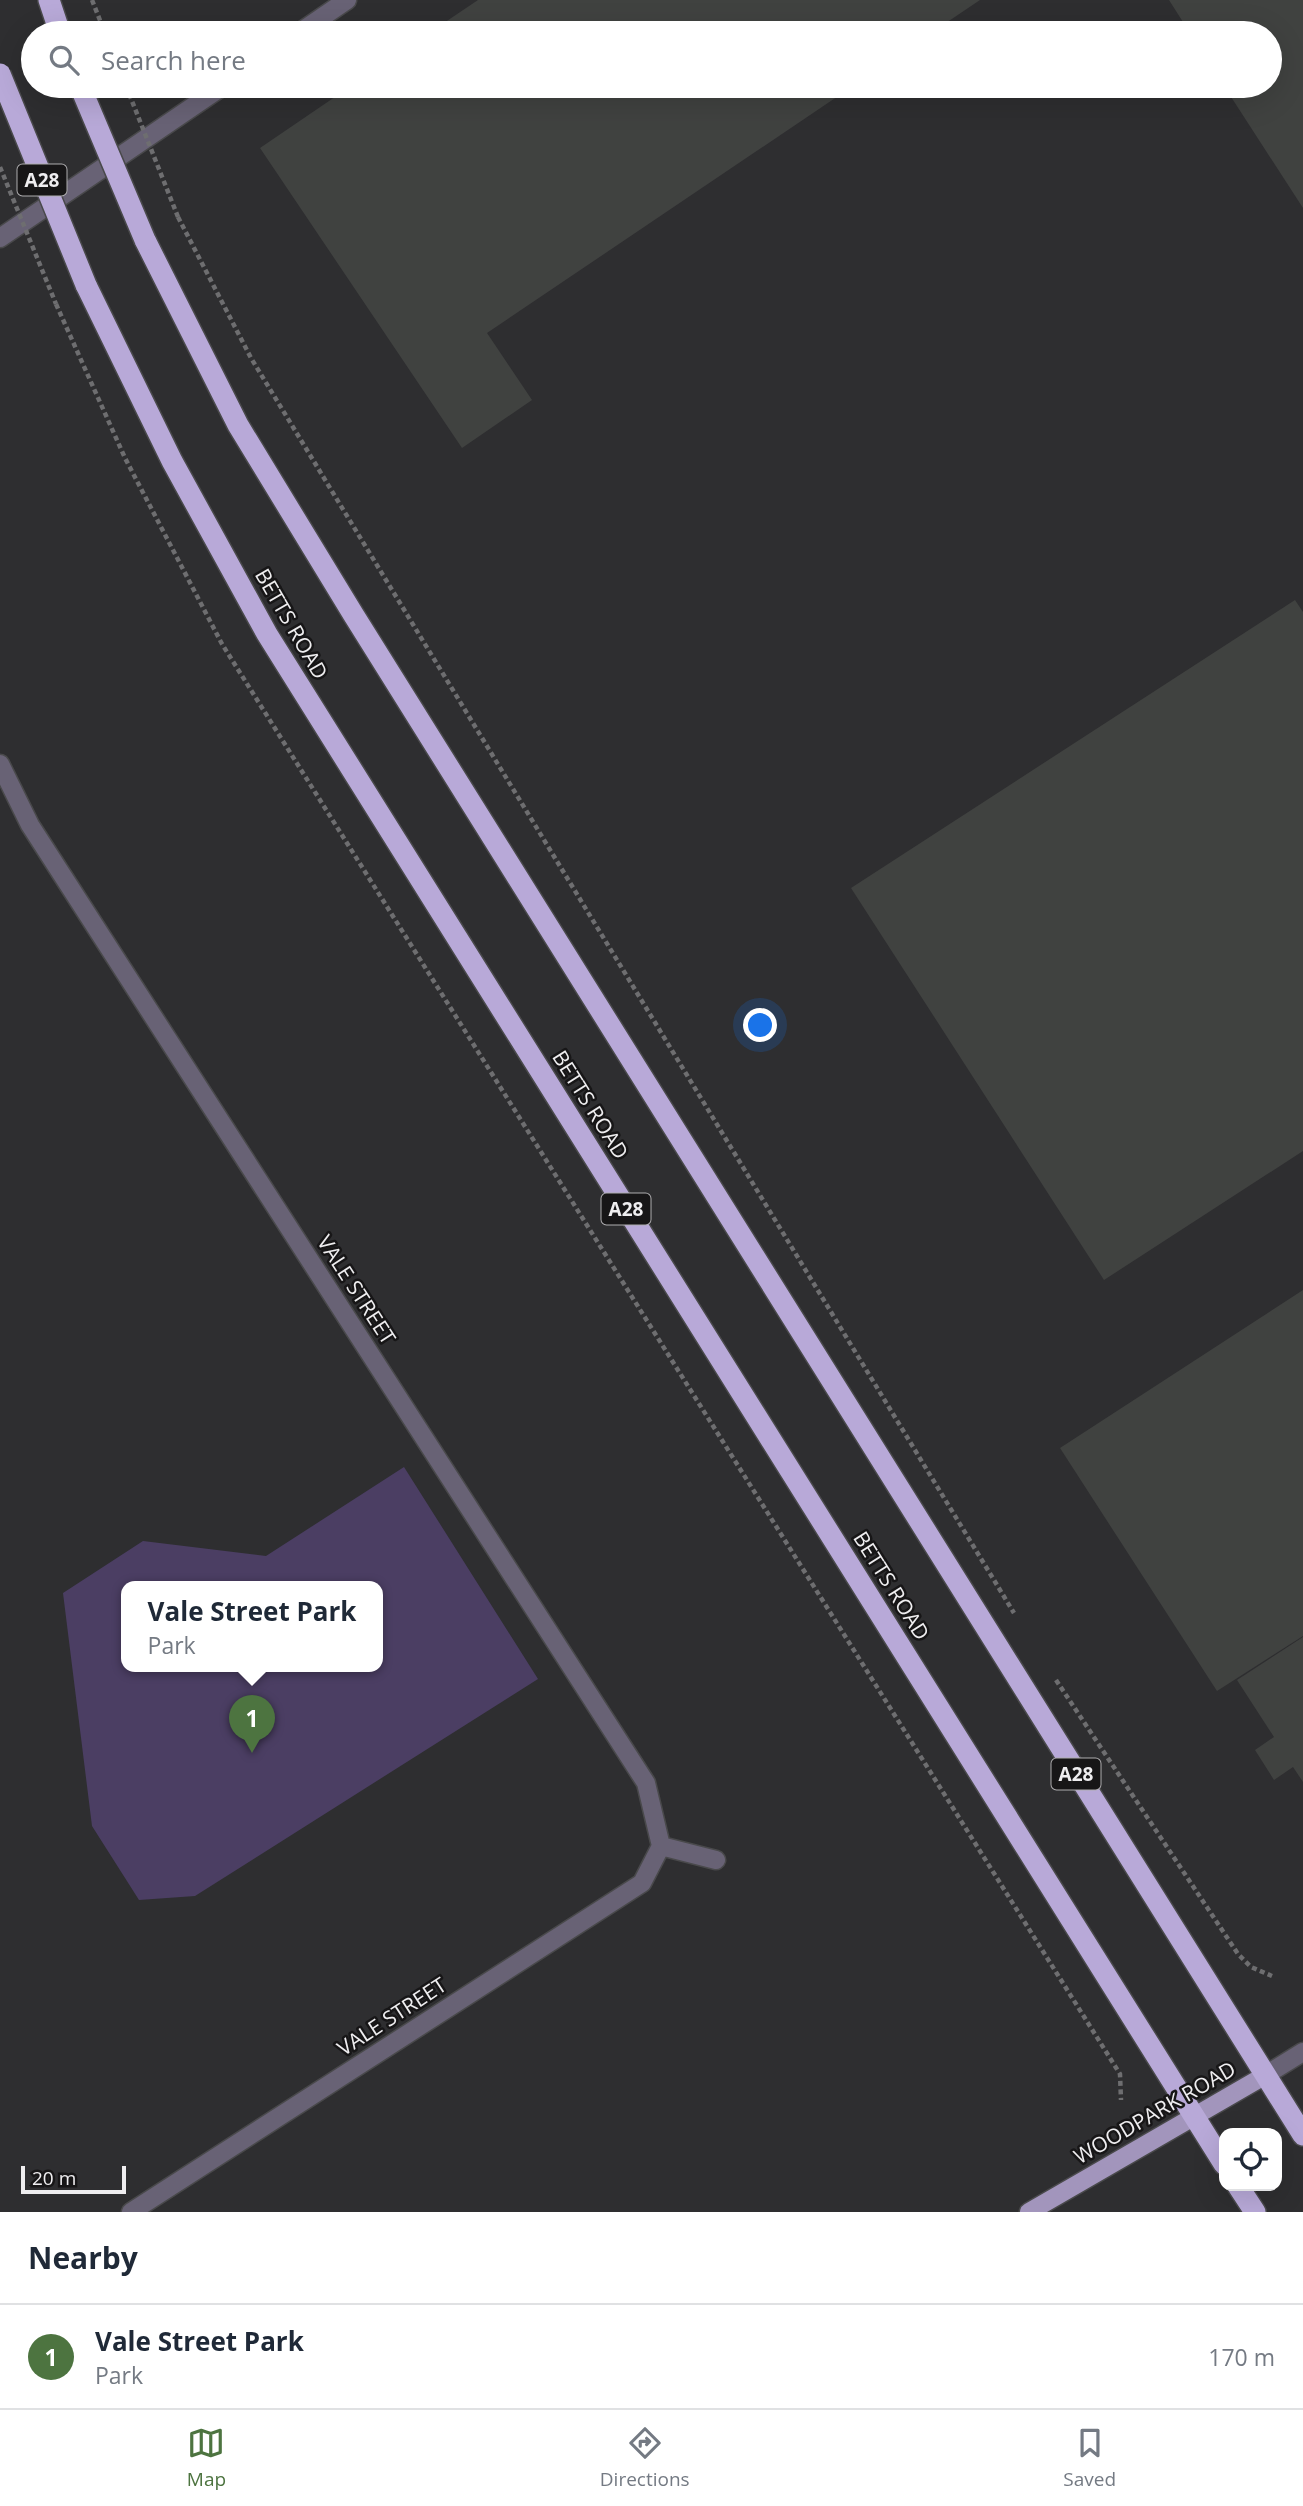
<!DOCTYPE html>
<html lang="en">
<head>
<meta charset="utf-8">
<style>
	body { margin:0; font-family:"Open Sans",sans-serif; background:#f6f6f7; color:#1f2937 }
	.controls { position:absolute; right:21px; bottom:21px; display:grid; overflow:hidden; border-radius:14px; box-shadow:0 7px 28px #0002 }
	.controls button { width:63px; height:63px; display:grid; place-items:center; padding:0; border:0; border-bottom:2px solid #e0e1e3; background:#fff; color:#1f2937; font:35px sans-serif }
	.scale { position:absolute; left:21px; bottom:18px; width:105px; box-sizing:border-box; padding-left:7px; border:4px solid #efeef0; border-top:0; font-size:19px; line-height:24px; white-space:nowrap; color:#efeef0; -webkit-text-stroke:5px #171617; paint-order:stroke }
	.you { position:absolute; left:761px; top:1026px; width:24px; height:24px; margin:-18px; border:5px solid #fff; border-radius:50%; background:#1a73e8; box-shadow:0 0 0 10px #1a73e833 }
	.badge { display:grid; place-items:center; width:46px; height:46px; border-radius:50%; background:#4d7440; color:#fff; font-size:23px; font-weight:700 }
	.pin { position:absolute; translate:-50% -58px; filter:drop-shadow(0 2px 4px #0008) }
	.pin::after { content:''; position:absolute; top:37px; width:24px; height:21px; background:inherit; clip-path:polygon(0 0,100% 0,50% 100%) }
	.popup { position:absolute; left:121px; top:1581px; width:262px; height:91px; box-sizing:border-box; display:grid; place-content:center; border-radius:14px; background:#fff; filter:drop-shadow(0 2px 5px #0005); font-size:23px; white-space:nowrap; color:#747a83 }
	.popup b { font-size:26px; color:#1f2937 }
	.popup::after { content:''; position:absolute; left:50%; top:100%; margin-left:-14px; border:14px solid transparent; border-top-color:#fff }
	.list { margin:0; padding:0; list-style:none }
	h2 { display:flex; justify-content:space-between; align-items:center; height:91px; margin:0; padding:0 28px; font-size:30px }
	h2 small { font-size:23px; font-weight:400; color:#747a83 }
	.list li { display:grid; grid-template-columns:46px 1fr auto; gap:21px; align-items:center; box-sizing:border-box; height:105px; padding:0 28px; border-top:2px solid #e0e1e3 }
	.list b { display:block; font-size:26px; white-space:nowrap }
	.list p { margin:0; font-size:23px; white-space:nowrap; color:#747a83 }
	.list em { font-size:23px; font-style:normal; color:#747a83 }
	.icon { flex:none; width:38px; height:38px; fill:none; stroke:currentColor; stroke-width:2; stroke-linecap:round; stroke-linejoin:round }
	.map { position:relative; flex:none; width:1303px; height:2212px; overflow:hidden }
	.search { position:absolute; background:#fff; box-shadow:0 7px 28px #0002; left:21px; right:21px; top:21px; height:77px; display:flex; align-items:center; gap:18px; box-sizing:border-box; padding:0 24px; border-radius:38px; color:#747a83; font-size:26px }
	.sheet { height:196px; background:#fff }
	nav { display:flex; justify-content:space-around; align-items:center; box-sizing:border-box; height:98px; border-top:2px solid #e0e1e3; background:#fff; font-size:19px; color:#747a83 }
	nav a { display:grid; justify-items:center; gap:4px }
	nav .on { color:#4d7440 }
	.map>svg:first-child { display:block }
</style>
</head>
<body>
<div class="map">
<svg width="1303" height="2212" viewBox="0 0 1303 2212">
	<rect width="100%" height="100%" fill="#2e2e30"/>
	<!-- green -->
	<path fill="#4b3e63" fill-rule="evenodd" d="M404,1467L538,1679L195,1896L139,1900L92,1826L63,1593L143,1541L266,1556ZM126,1587H378V1667H126Z"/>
	<!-- building -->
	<path fill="#404240" d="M478,0H980L931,33H429Z
		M1169,0H1303V208L1224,86H1270V33H1190Z
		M351,86H853L487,333L532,400L462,448L260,148Z
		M1295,600L1303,612V1151L1104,1280L851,888Z
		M1303,1290V1636L1217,1691L1060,1448Z
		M1303,1637V1782L1293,1767L1274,1780L1255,1750L1274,1737L1237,1680Z"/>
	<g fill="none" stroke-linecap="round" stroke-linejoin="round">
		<defs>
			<path id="minor" d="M299,33L347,0
				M0,238L223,86
				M0,764L30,825L646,1783L661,1846L642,1883L131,2212
				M661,1846L716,1860
				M1264,2076L1303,2052"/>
			<path id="major" d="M1029,2212L1264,2076"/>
			<path id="highway" d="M49,0L60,33
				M145,240L238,425L353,614L1303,2135
				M86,285L172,461L267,634L1224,2164
				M1238,2186L1255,2212"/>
		</defs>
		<!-- minor casing -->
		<use href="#minor" stroke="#49494b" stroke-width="21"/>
		<!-- major casing -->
		<use href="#major" stroke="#49494b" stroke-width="21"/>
		<!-- highway casing -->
		<use href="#highway" stroke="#49494b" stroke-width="24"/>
		<!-- path -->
		<path stroke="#6e6e70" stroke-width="4.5" stroke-dasharray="5 3.5" stroke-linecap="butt" d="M92,0L105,33
			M178,217L251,358L1014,1613
			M56,304L125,458L222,644L1120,2074L1121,2100
			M1056,1680L1238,1954L1251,1967L1272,1976"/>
		<!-- minor -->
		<use href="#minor" stroke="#686275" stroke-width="18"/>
		<!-- major -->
		<use href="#major" stroke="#a295bc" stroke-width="18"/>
		<!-- highway -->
		<use href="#highway" stroke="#b8a9d8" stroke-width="21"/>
		<defs>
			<path id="highway-bridge" d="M0,74L86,285
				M80,86L145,240"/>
		</defs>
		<!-- highway-bridge casing -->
		<use href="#highway-bridge" stroke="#49494b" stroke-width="24" stroke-linecap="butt"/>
		<!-- path-bridge -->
		<path stroke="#6e6e70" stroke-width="4.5" stroke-dasharray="5 3.5" stroke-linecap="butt" d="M126,86L178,217
			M0,167L56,304"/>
		<!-- highway-bridge -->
		<use href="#highway-bridge" stroke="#b8a9d8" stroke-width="21"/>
	</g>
	<g text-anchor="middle" stroke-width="5" stroke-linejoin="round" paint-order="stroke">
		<!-- shield labels -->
		<g fill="#171617" stroke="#aeadaf" stroke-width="2">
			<rect x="17.5" y="164.5" width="49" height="31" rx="5"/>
			<rect x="601.5" y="1193.5" width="49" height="31" rx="5"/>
			<rect x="1051.5" y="1758.5" width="49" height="31" rx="5"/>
		</g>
		<g font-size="19" font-weight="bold" fill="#efeef0">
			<text x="42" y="187">A28</text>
			<text x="626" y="1216">A28</text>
			<text x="1076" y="1781">A28</text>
		</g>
		<!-- street labels -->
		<g font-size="21" fill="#efeef0" stroke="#171617">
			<text transform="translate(291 624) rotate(60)" y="7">BETTS ROAD</text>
			<text transform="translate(590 1105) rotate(58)" y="7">BETTS ROAD</text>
			<text transform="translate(356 1290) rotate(57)" y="7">VALE STREET</text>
			<text transform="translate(891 1586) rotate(58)" y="7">BETTS ROAD</text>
			<text transform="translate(392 2017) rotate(-33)" y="7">VALE STREET</text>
			<text transform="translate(1155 2113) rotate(-30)" y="7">WOODPARK ROAD</text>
		</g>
	</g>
</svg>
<div class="controls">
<button><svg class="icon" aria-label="locate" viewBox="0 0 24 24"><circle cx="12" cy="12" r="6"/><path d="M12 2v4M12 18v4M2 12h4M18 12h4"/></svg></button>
</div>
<div class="scale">20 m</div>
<div class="you"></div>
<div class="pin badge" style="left:252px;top:1753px">1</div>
<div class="popup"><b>Vale Street Park</b>Park</div>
<div class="search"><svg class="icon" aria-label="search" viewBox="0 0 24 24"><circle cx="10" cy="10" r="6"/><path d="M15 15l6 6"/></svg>Search here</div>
</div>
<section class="sheet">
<h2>Nearby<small></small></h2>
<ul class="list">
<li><span class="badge">1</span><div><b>Vale Street Park</b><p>Park</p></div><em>170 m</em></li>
</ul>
</section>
<nav>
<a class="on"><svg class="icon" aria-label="map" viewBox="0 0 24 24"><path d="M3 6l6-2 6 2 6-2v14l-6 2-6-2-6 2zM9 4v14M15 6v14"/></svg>Map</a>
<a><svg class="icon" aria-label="directions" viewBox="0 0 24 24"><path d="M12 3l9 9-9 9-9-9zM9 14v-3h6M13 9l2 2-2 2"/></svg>Directions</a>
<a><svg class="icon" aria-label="saved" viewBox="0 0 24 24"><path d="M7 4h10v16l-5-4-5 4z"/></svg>Saved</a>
</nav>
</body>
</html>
